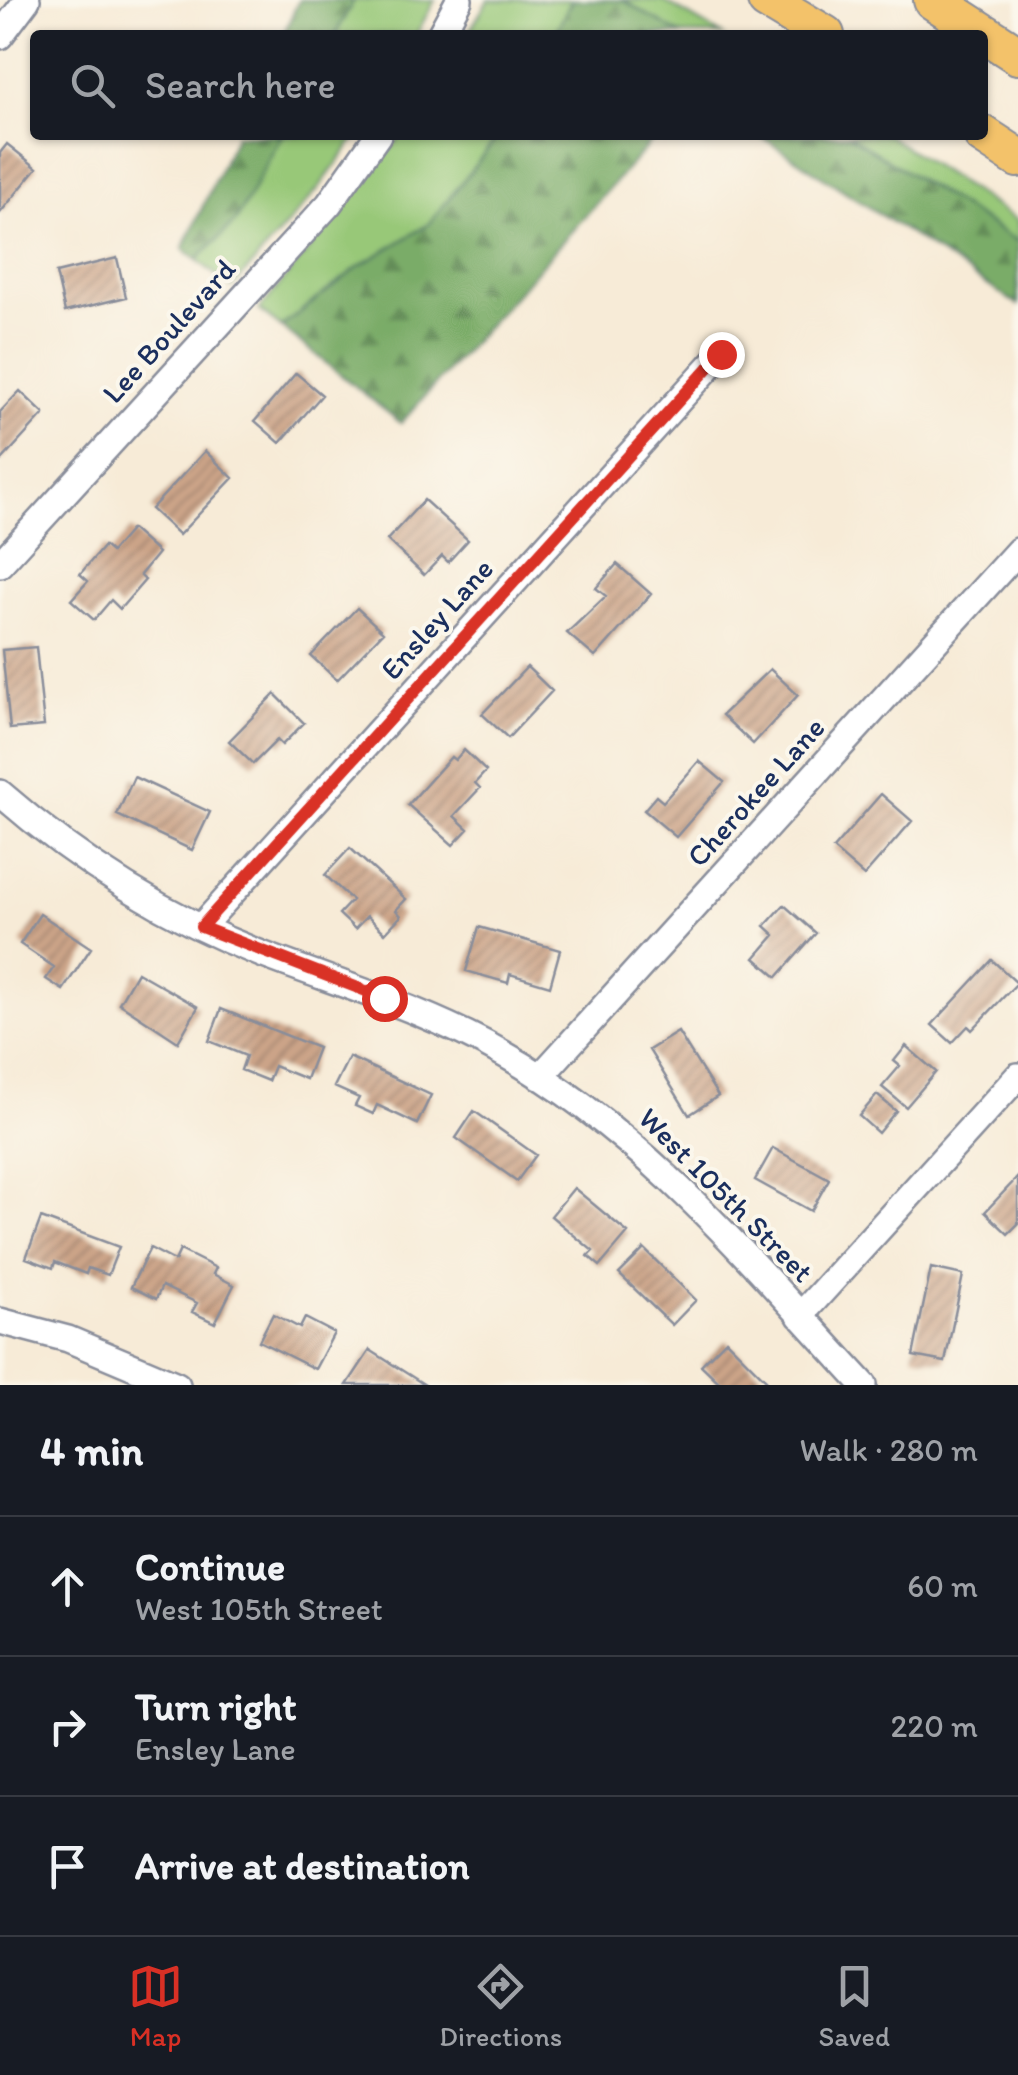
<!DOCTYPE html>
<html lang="en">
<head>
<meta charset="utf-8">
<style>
	body { margin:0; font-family:Itim,sans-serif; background:#20242c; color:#f1f3f6 }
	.stop { position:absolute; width:30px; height:30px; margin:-22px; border:8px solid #d93025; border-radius:50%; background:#fff }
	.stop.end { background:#d93025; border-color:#fff; box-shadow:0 2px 10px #0008 }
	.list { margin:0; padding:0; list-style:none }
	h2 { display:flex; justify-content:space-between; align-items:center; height:130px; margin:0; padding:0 40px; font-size:42px }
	h2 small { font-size:32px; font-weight:400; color:#9ea1a6 }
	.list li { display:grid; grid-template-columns:65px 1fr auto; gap:30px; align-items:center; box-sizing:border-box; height:140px; padding:0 40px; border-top:2px solid #363941 }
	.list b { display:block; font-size:38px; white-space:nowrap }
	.list p { margin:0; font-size:32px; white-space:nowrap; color:#9ea1a6 }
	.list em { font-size:32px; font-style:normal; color:#9ea1a6 }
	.icon { flex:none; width:55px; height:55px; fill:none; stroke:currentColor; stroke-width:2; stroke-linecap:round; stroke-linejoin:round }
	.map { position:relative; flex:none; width:1018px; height:1385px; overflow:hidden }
	.search { position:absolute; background:#171b24; box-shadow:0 2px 8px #0004; left:30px; right:30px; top:30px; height:110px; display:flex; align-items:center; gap:25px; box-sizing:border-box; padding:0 35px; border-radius:10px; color:#9ea1a6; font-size:38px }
	.sheet { height:550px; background:#171b24 }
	nav { display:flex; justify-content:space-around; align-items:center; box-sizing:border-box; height:140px; border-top:2px solid #363941; background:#171b24; font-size:28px; color:#9ea1a6 }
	nav a { display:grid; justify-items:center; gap:5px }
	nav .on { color:#d93025 }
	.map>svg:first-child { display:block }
</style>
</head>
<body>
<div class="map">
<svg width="1018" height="1385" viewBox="0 0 1018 1385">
	<defs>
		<pattern id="forest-firs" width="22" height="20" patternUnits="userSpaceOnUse" patternTransform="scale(2.5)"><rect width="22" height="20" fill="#7aac68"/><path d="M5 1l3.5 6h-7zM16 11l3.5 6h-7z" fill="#638c59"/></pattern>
		<pattern id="building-hatch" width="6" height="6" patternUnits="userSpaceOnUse" patternTransform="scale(2.5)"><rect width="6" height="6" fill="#cca488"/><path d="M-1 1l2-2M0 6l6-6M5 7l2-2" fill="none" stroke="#a58672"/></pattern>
	</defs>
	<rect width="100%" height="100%" fill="#fbf7ec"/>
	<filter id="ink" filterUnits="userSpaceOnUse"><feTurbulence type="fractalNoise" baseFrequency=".01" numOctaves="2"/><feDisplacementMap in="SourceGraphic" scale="20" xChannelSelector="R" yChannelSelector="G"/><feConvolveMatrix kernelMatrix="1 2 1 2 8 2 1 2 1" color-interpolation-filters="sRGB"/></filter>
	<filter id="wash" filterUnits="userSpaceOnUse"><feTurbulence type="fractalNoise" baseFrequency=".0048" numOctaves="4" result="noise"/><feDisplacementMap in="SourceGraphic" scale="40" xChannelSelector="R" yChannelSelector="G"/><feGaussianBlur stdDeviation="2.25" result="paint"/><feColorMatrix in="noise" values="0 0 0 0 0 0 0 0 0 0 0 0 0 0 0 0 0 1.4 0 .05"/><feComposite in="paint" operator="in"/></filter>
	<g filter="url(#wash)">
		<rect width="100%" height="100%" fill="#f7ebd7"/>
		<!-- grass -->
		<path fill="#98c878" stroke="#5a7c6b" stroke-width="2.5" d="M354,0H435L416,35H335Z
			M488,0H572L554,35H467Z
			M623,0H662L722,35H681Z
			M282,135H358L318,189L232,288L197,260L236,221Z
			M402,135H499L429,224L358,267L281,327L259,310Z
			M848,135H887L1018,221V242Z"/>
		<!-- forest -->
		<path fill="url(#forest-firs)" stroke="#4a6e63" stroke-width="2.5" d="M299,0H354L335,35H283Z
			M572,0H623L681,35H554Z
			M236,135H282L236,221L197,260L183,249Z
			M499,135H657L401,423L281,327L358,267L429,224Z
			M759,135H848L1018,242V305Z"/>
		<g id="blocks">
			<!-- building -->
			<path fill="url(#building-hatch)" d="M7,144L37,168L0,213V153Z
				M117,258L126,297L65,312L56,273Z
				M296,373L322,395L280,443L255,421Z
				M20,391L44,414L0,462V412Z
				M205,451L233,478L179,535L151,509Z
				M424,500L468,540L448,562L442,556L424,575L387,540Z
				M131,529L158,553L140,575L145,580L120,609L111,600L94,620L71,600L88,581L80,574L104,546L111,552Z
				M617,564L651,594L595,657L567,633L606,596L596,588Z
				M357,608L383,632L337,680L311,656Z
				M36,647L44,726L10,729L2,650Z
				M527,667L552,691L508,738L482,714Z
				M770,669L798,695L753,744L722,715Z
				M275,694L304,723L282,745L277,740L253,764L229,741Z
				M464,750L486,771L475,783L480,788L454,816L468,829L453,845L408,805L451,757L455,760Z
				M699,761L724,782L676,837L644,810L656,796L663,802Z
				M134,777L210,812L192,850L117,815Z
				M881,794L912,821L864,876L833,849Z
				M350,848L406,899L396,910L401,916L385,933L367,916L355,929L339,914L352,900L325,875Z
				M784,905L816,933L777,977L755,958L775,935L765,926Z
				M40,914L91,948L63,990L46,979L54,967L20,944Z
				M479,927L560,950L550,986L510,974L508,983L466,971Z
				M992,960L1017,983L972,1030L968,1026L952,1043L932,1025Z
				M137,972L198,1007L178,1042L119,1003Z
				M221,1009L318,1048L306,1079L274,1066L268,1081L241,1070L246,1056L209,1041Z
				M678,1032L718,1096L689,1115L649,1050Z
				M906,1046L936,1072L906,1107L882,1087L900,1066L894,1061Z
				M349,1057L431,1095L417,1124L377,1105L373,1114L355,1106L359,1098L334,1087Z
				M877,1095L896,1111L878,1133L859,1116Z
				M474,1111L536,1155L517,1181L456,1138Z
				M773,1148L829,1179L811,1211L755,1180Z
				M1018,1177V1224L1008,1234L985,1212Z
				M574,1188L628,1233L600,1266L588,1256L593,1251L551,1216Z
				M41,1218L119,1247L108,1275L88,1268L86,1274L55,1262L53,1268L26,1258Z
				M150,1248L175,1261L180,1250L216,1268L213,1274L234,1285L215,1323L192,1312L197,1303L162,1286L156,1299L131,1287Z
				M644,1249L696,1300L672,1325L619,1274Z
				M931,1268L963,1275L945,1362L913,1356Z
				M273,1314L300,1328L305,1318L334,1333L315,1369L259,1341Z
				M726,1340L771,1385H722L701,1365Z
				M370,1350L425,1385H347Z"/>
		</g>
	</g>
	<g filter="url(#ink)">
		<use href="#blocks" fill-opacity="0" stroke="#898d9a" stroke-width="2.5"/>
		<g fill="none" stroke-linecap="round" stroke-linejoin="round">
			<defs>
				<path id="minor" d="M440,35L459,0
					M0,36L27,0
					M0,564L329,204L378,135
					M0,793C79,862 165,917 264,955C345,986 427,1010 502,1053C648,1135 752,1264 864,1385
					M201,927L721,354
					M540,1077L1018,551
					M800,1316L1018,1076
					M0,1321L68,1339L177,1385"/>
				<path id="highway" d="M767,0L825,35
					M933,0L1018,55
					M983,135L1018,158"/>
			</defs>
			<!-- minor casing -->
			<use href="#minor" stroke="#898d9a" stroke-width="30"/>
			<!-- highway casing -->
			<use href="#highway" stroke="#898d9a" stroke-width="42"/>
			<!-- minor -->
			<use href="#minor" stroke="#fff" stroke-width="25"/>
			<!-- highway -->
			<use href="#highway" stroke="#f3c26a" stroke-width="38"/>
		</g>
	</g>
	<g fill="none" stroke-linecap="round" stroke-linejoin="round" filter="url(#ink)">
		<!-- route -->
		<path stroke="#d93025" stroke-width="12" d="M384,998L201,927L721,354"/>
	</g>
	<g text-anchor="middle" stroke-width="8" stroke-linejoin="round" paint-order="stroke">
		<!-- street labels -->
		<g font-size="30" fill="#1b2f5e" stroke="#fbf7ec">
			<text transform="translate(169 331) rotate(-48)" y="10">Lee Boulevard</text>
			<text transform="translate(437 619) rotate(-48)" y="10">Ensley Lane</text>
			<text transform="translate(756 792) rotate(-48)" y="10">Cherokee Lane</text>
			<text transform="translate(726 1195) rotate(45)" y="10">West 105th Street</text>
		</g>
	</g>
</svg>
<div class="stop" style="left:384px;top:998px"></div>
<div class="stop end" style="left:721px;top:354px"></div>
<div class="search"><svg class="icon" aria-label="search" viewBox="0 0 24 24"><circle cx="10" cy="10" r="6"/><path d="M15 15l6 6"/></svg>Search here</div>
</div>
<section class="sheet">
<h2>4 min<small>Walk · 280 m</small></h2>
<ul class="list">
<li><svg class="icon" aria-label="ahead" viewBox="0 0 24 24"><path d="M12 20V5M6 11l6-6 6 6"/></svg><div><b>Continue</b><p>West 105th Street</p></div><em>60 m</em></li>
<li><svg class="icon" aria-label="right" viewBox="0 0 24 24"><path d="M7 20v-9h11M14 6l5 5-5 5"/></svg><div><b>Turn right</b><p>Ensley Lane</p></div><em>220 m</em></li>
<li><svg class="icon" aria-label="arrive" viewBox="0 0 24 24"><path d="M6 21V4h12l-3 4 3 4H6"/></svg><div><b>Arrive at destination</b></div></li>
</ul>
</section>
<nav>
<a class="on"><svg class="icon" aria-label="map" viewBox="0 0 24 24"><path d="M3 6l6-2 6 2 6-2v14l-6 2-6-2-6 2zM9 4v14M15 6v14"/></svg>Map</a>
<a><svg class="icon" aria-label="directions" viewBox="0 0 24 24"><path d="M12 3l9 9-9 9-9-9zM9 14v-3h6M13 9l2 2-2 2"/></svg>Directions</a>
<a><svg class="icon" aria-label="saved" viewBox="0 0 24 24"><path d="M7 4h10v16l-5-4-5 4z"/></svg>Saved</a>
</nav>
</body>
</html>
